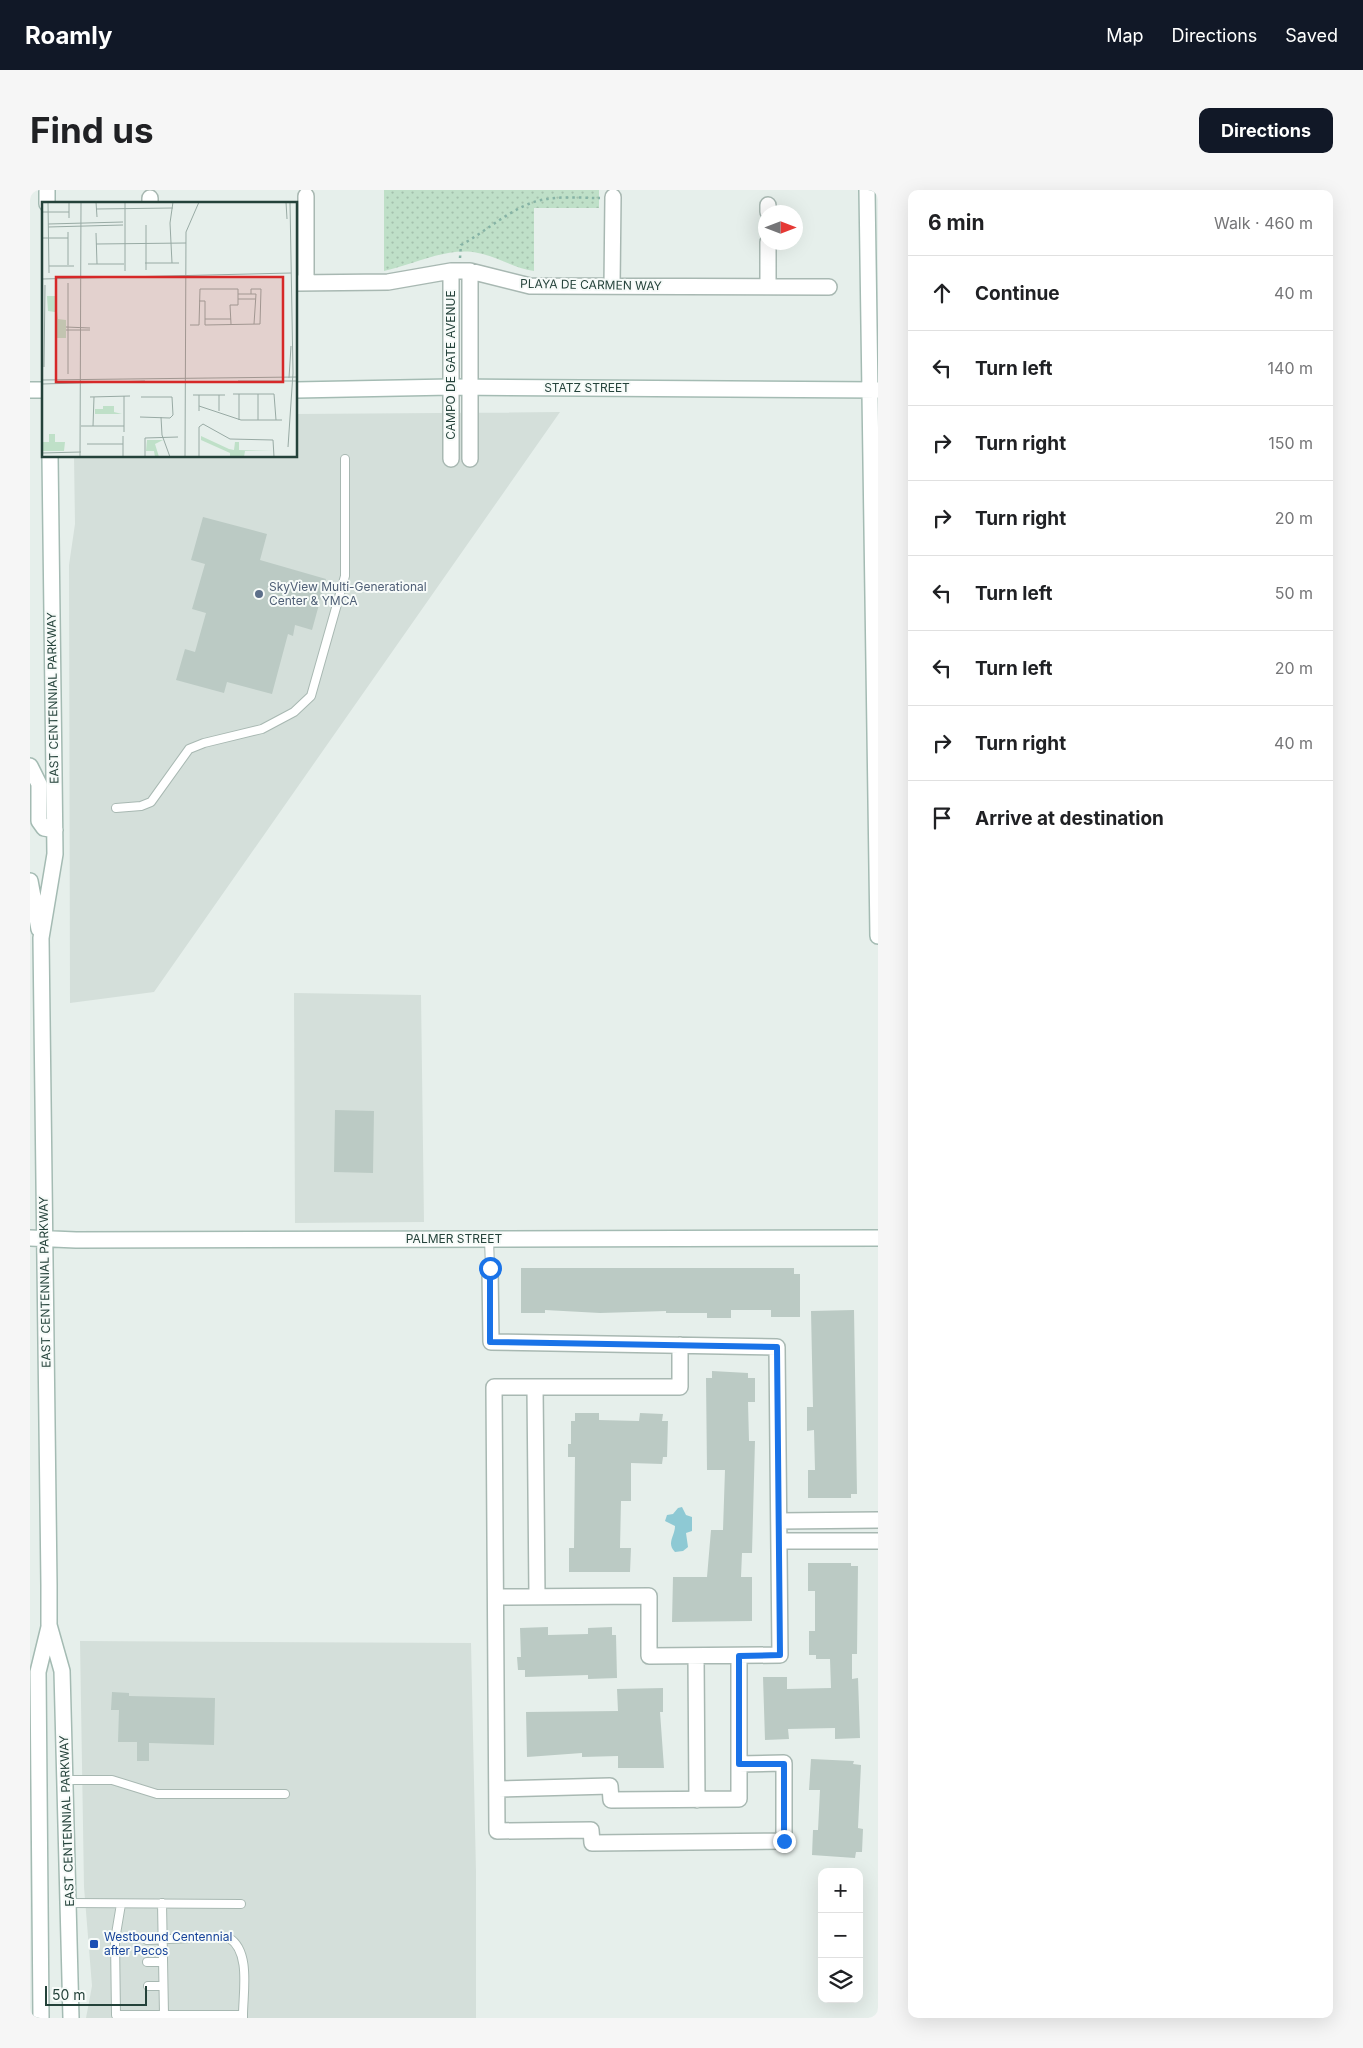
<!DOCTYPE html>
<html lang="en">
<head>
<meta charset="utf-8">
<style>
	body { margin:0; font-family:Inter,sans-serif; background:#f6f6f6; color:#202124 }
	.controls { position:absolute; right:15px; bottom:15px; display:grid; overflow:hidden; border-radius:10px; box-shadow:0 5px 20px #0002 }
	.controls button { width:45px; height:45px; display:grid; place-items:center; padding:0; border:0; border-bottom:1px solid #e0e0e0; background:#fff; color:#202124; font:25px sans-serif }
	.compass { position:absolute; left:728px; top:15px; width:45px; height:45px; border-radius:50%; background:#fff; box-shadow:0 5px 20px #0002; rotate:90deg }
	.scale { position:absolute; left:15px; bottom:12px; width:102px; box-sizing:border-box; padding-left:5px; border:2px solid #24423a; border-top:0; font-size:14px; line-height:18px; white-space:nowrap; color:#24423a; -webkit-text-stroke:4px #f7fbf9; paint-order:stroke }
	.stop { position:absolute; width:15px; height:15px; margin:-11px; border:4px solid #1a73e8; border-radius:50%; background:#fff }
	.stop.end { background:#1a73e8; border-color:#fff; box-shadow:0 1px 5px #0008 }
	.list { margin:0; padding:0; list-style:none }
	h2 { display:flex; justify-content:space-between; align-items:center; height:65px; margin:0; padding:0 20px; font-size:21px }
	h2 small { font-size:16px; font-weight:400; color:#757577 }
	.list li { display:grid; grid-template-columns:32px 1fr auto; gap:15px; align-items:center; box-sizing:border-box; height:75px; padding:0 20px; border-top:1px solid #e0e0e0 }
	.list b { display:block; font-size:19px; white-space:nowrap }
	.list em { font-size:16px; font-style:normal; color:#757577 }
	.icon { flex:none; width:28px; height:28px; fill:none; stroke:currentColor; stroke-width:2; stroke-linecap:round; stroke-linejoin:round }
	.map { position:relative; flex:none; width:848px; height:1828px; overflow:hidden; border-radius:10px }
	header { display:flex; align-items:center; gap:30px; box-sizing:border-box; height:70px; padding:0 25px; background:#111827; color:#fff }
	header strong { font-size:24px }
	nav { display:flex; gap:28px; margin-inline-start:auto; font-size:18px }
	.intro { display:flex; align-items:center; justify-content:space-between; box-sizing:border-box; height:120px; padding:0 30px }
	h1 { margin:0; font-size:35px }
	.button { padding:12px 22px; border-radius:10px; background:#111827; color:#fff; font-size:18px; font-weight:700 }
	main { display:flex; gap:30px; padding:0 30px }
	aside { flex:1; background:#fff; border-radius:10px; box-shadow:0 5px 20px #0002 }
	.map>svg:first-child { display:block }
</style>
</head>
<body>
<header>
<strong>Roamly</strong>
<nav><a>Map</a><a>Directions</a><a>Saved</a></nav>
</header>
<div class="intro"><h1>Find us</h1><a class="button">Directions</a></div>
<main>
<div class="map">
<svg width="848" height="1828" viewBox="0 0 848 1828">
	<defs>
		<pattern id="park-dots" width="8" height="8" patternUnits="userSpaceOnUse" patternTransform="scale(1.25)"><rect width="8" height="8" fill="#bfe0c8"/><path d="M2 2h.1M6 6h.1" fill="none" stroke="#a4c1ad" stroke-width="1.8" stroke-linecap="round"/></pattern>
	</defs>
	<rect width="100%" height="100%" fill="#e6efeb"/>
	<!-- built -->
	<path fill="#d4dfda" d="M530,222L124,802L40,813L39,375L45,334L44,266H266V224Z
		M264,803L391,805L394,1032L265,1033Z
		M50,1451L441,1453L446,1682V1828H56L62,1796L54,1697Z"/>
	<!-- park -->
	<path fill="url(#park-dots)" d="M354,0H569V18H504V81C484,78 468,67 448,63C418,56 383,75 354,81Z"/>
	<!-- water -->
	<path fill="#8ec9d4" d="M652,1317L656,1325L662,1327V1341L656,1343L658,1357L653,1361L645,1362C636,1353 645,1346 645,1336L635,1331L637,1325L643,1324L648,1318Z"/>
	<!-- building -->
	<path fill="#bbcac4" d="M173,327L237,344L230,370L296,389L282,440L265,435L263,446L258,444L242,504L197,492L194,503L146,490L155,459L165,462L176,423L162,419L175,374L161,370Z
		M305,920L344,921L343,983L304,982Z
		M491,1078H764V1084H770V1127H741V1120H701V1128H677V1123H636V1121L570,1123L515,1120V1123H491Z
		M824,1120L827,1304H821V1308H778V1280H785L784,1240L777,1241V1217H783L781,1121Z
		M682,1181L718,1183V1188H725V1212H718L719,1251H725L722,1363H712L711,1387H722V1431L642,1432L643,1387H677L681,1340H693L695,1280H677L676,1188H682Z
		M545,1223H569V1230L609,1231L610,1223L633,1224L632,1231H638L637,1267H633L632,1274L601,1273V1311H591L590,1358H601L600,1382H539V1358H544L545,1267H538V1254H541V1231H545Z
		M778,1373H821V1376H828L827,1464H822V1489L828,1488L830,1548L805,1549V1538L758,1539L759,1549L735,1550L733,1487H757V1499L801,1498L800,1469H786V1465H779V1441H785V1401H778Z
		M518,1437V1445L558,1444V1438L582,1437V1445H586L587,1488L558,1489V1485L495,1487V1480H488L487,1467H491L490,1438Z
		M633,1498V1522H630L634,1578H588V1566L552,1567V1563L497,1567L496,1522L588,1521L587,1499Z
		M82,1502L99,1503V1506L185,1508L184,1555L119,1553V1571H107V1552H88L89,1520H81Z
		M781,1569L824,1571L823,1574L831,1575L828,1638L833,1639L832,1662H826L825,1668L782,1665L783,1640H788L790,1600H779Z"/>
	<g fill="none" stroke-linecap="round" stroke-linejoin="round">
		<defs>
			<path id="lane" d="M86,618L111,616L121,612L159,559L174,553L232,539L264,522L281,506L315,386V269
				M459,1049L460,1078
				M35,1590H82L127,1604H255
				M39,1713L211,1714
				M132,1713L134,1825H213V1828
				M91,1714L85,1750L86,1825H134
				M190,1748H199C221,1761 213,1803 213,1825
				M117,1750L161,1748
				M117,1772H133
				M118,1796H133"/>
			<path id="street" d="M276,6V93
				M120,14V8
				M738,22V15
				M266,93L358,92L421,81H440L500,96L799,97
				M582,96L583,7
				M738,96V52
				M421,269V81
				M440,269V81
				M460,1078L461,1152L747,1157L750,1465L619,1466V1406L466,1407
				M650,1155V1197H464L467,1641L561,1640L562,1653L754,1651V1573L709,1574
				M505,1197L507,1406
				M749,1331L848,1330
				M749,1351H848
				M666,1466L667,1610
				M468,1599L580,1596L581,1610L709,1609V1466"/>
			<path id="secondary" d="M17,0V14
				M837,0L848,746
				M0,200H14
				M266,200L421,197L848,200
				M20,266L25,664L11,748L19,1395V1435L32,1481L41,1828
				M0,576L9,594V631L14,638L25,640
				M0,691L9,739
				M0,1048L46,1050L848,1048
				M11,1828L8,1482L19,1437"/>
		</defs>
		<!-- lane casing -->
		<use href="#lane" stroke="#a8b8b2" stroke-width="10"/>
		<!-- street casing -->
		<use href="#street" stroke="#a8b8b2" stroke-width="18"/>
		<!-- secondary casing -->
		<use href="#secondary" stroke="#a4bbb3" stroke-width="18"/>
		<!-- path -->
		<path stroke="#86b3a5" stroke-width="2.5" stroke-dasharray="2.5 4" stroke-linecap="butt" d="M430,68L431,55C455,42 475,23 501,13C523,5 548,8 570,8"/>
		<!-- lane -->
		<use href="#lane" stroke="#fff" stroke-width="8"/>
		<!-- street -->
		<use href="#street" stroke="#fff" stroke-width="15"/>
		<!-- secondary -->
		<use href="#secondary" stroke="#fff" stroke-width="15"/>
	</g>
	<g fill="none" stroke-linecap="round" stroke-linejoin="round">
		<!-- route -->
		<path stroke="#1a73e8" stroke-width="6" d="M460,1078V1152L747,1157L750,1465L709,1466V1574H754V1651"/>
	</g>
	<!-- markers -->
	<circle fill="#5c6f8a" stroke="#f7fbf9" stroke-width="2" cx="229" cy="404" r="5"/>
	<rect fill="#1a4fb4" stroke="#f7fbf9" stroke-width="2" x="59" y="1749" width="10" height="10" rx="2.5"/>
	<g text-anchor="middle" stroke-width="4" stroke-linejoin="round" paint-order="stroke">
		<!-- street labels -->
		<g font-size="12" fill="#24423a" stroke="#f7fbf9">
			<text transform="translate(561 95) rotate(1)" y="4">PLAYA DE CARMEN WAY</text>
			<text transform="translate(421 175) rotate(-90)" y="4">CAMPO DE GATE AVENUE</text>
			<text x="557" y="202">STATZ STREET</text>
			<text transform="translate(23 508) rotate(-91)" y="4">EAST CENTENNIAL PARKWAY</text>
			<text x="424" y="1053">PALMER STREET</text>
			<text transform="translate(15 1092) rotate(-91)" y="4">EAST CENTENNIAL PARKWAY</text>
			<text transform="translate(37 1631) rotate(-92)" y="4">EAST CENTENNIAL PARKWAY</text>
		</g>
		<!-- service labels -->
		<g font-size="12" fill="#4e5e75" stroke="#f7fbf9" text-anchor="start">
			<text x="239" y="401">SkyView Multi-Generational<tspan x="239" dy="14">Center &amp; YMCA</tspan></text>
		</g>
		<!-- transit labels -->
		<g font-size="12" fill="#164399" stroke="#f7fbf9" text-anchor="start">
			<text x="74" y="1751">Westbound Centennial<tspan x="74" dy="14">after Pecos</tspan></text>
		</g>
	</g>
	<!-- overview -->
	<g transform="translate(12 12)">
		<rect width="255" height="255" fill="#e6efeb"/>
		<path d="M5,94H13L16,117L24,118V136H13V110L6,109ZM61,204H72V210L80,212H53V207H61ZM7,232H13V240H23L22,249H0V240H7ZM159,234L187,247L192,248L193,240H197V248L231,249H203L202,255H188V251L159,238ZM105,238H121L113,242L117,255H113L112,249H104Z" fill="#bfe0c8"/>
		<path fill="none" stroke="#98aaa4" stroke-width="1" d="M6,0L7,71M27,0V16M54,0L55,15M83,0V69M244,0L245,17M54,7L131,6M0,10H27M6,22L81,20M104,23V68M6,25L81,23M26,30V63M54,31L55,62M0,36H26M54,42L144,41M103,61H137M130,61L128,21L131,0M46,62H82M7,64H32M0,77L249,71M196,92H214L212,122M196,97H214M157,99H163V123L218,122L219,87H209V92M163,117H189M148,123H157L158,87H196V103H188L189,122M24,125L48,126M24,128H48M2,165L3,83M26,172V81M247,176L249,144M0,178L255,175M196,179H255M0,182L103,179M191,192H232L234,218M197,192V218M216,192V218M151,193H183M157,193V209M177,193V209M48,195L88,194M157,204L199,218H240M98,215L128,216L131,213L130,195H99M119,215L120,233L128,255M39,224H82M51,224L52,195M82,230V194M45,242H81M246,245L251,171L248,0M0,251L39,250M38,255L39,0M81,255V234M103,255V236L136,235M143,255L144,30L157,0M157,255V225L161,222L188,237L231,238L232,255"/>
		<path fill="#d62828" fill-opacity="0.15" stroke="#d62828" stroke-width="2.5" d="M14,75H241V180H14Z"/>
		<rect width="255" height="255" fill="none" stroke="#24423a" stroke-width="2.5"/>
	</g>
</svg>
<div class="controls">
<button>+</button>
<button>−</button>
<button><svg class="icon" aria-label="layers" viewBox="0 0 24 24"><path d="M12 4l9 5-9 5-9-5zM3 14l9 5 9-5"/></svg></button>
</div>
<svg class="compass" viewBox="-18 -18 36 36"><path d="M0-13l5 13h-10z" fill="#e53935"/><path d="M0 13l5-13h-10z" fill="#757577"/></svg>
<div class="scale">50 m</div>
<div class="stop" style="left:460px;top:1078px"></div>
<div class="stop end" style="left:754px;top:1651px"></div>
</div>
<aside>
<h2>6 min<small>Walk · 460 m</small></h2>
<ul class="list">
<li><svg class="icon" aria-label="ahead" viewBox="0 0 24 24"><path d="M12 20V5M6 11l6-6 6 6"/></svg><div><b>Continue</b></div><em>40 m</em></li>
<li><svg class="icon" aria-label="left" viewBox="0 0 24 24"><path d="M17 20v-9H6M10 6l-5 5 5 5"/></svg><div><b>Turn left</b></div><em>140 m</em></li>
<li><svg class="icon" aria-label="right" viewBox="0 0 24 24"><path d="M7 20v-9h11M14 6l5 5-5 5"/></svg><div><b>Turn right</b></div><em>150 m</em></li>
<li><svg class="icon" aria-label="right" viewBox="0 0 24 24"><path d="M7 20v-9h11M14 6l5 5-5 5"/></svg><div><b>Turn right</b></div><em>20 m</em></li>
<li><svg class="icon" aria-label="left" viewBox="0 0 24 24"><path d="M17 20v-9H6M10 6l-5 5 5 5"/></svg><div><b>Turn left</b></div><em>50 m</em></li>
<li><svg class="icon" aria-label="left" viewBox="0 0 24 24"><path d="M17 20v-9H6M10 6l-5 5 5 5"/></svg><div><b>Turn left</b></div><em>20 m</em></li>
<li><svg class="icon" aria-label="right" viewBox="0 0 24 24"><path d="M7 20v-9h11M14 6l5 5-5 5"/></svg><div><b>Turn right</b></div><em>40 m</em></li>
<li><svg class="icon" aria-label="arrive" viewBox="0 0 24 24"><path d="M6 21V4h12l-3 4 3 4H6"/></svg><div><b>Arrive at destination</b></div></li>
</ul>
</aside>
</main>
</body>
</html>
